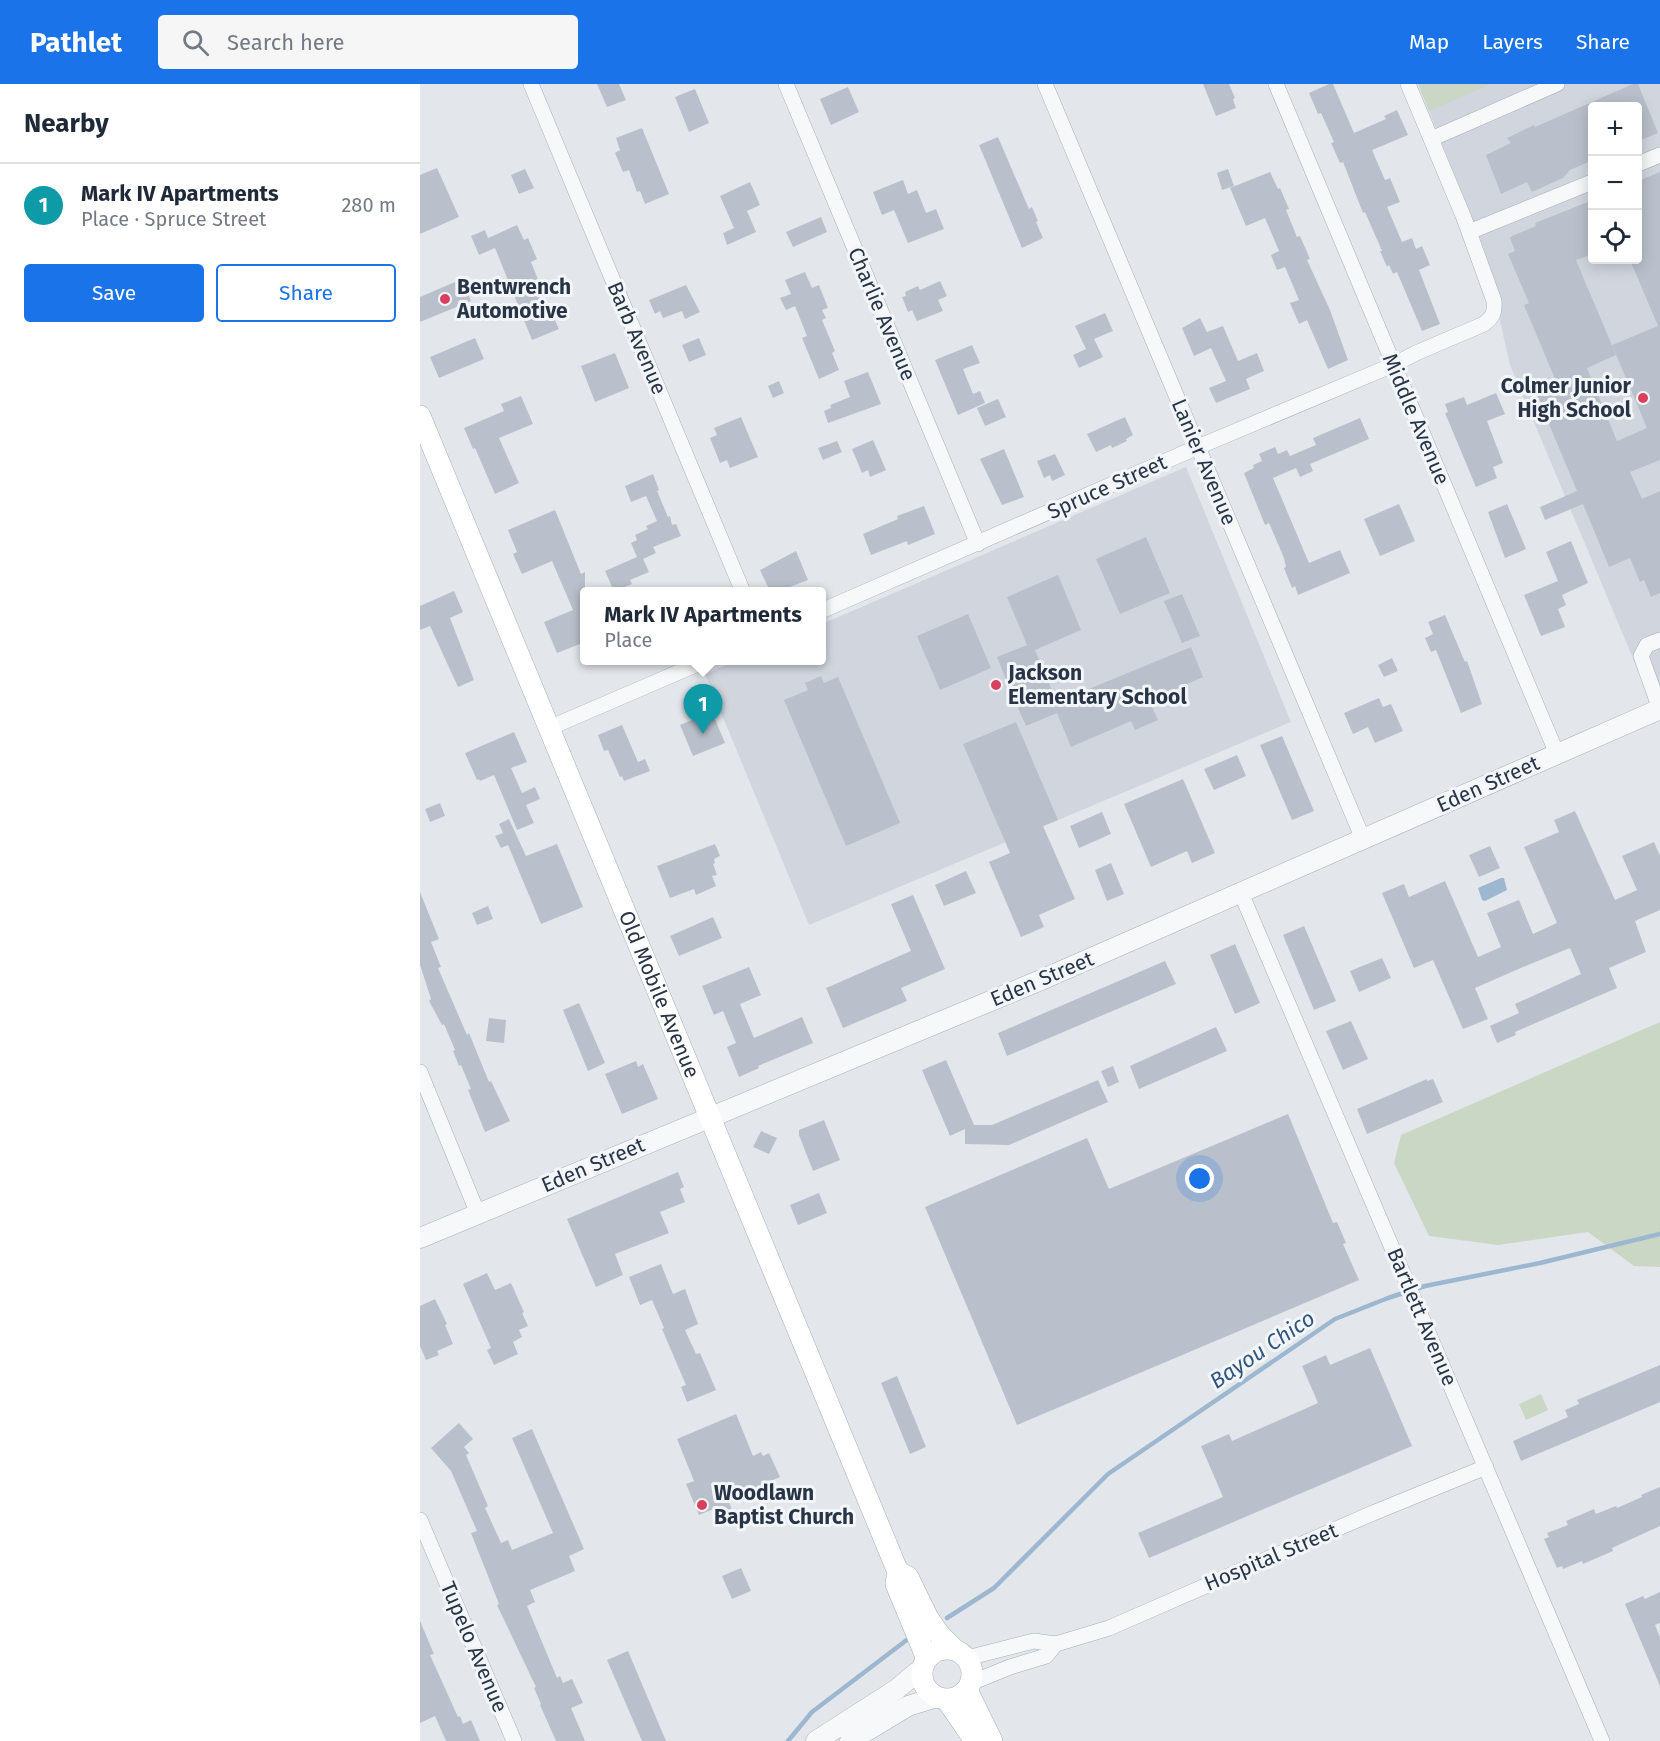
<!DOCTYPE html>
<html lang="en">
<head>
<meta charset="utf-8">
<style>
	body { margin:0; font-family:"Fira Sans",sans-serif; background:#f6f6f7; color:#1f2937 }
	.controls { position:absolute; right:18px; top:18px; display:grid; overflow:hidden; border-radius:6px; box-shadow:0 3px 15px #0003 }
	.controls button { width:54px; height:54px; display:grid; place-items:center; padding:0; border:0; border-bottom:2px solid #e0e1e3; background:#fff; color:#1f2937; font:30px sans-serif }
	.you { position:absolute; left:780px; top:1095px; width:21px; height:21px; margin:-15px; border:4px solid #fff; border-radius:50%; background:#1a73e8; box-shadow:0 0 0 9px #1a73e833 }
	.badge { display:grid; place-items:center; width:39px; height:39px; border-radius:50%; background:#1a73e8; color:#fff; font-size:20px; font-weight:700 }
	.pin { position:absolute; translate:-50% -50px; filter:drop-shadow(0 2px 3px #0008) }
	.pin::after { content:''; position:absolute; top:32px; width:21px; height:18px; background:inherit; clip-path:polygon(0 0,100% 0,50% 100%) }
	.popup { position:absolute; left:160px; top:503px; width:246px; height:78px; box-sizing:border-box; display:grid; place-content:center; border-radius:6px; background:#fff; filter:drop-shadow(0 2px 4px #0005); font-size:20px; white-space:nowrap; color:#747a83 }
	.popup b { font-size:22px; color:#1f2937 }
	.popup::after { content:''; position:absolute; left:50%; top:100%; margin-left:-12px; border:12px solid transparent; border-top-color:#fff }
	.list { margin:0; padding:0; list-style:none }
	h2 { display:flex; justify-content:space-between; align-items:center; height:78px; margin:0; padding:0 24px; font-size:26px }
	h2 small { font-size:20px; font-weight:400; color:#747a83 }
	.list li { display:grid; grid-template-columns:39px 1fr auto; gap:18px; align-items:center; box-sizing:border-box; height:84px; padding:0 24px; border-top:2px solid #e0e1e3 }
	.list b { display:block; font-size:22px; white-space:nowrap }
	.list p { margin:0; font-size:20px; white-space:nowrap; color:#747a83 }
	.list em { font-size:20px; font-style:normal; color:#747a83 }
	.actions { display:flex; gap:12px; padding:18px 24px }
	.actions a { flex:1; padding:14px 0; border:2px solid #1a73e8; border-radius:6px; text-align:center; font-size:21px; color:#1a73e8 }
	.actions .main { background:#1a73e8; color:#fff }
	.icon { flex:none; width:33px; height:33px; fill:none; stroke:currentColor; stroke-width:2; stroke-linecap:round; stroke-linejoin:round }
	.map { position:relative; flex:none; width:1240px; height:1657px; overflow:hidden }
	header { display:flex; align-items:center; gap:36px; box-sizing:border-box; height:84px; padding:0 30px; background:#1a73e8; color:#fff }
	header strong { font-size:28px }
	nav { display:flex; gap:33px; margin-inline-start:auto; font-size:21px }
	.search { width:420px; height:54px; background:#f6f6f7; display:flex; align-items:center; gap:15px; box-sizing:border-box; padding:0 21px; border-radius:6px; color:#747a83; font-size:22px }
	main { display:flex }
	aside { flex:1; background:#fff }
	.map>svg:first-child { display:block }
</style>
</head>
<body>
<header>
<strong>Pathlet</strong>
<div class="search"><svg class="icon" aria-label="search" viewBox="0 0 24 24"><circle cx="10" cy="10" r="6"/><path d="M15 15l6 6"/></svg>Search here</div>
<nav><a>Map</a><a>Layers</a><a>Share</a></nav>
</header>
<main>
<aside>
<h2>Nearby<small></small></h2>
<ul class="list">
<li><span class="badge" style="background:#0f9aa8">1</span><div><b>Mark IV Apartments</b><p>Place · Spruce Street</p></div><em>280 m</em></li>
</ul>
<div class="actions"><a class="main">Save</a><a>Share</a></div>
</aside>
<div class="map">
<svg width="1240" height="1657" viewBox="0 0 1240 1657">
	<rect width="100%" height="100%" fill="#e3e7ec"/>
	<!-- built -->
	<path fill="#d1d6de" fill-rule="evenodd" d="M998,0H1240V610L1230,615L1090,281L1063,162ZM1172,22H1218V176H1172Z
		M766,383L871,638L389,841L285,590L316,577L401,576L402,540Z"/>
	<!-- green -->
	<path fill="#c9d7c4" d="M998,0H1071L1009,27Z
		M1240,938V1183L1214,1182L1168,1148L1078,1161L1009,1152L974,1079L981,1051Z
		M1121,1310L1128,1326L1106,1336L1099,1320Z"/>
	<!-- water -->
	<path fill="#9cb7cf" d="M1081,794H1084L1087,806L1065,817L1062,816L1058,804Z"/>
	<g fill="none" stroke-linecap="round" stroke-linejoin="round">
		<!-- stream -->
		<path stroke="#9cb7cf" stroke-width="4.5" d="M527,1534L574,1504L688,1390L915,1235L968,1214L1005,1202L1120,1179L1240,1150
			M368,1657L392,1628L488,1555"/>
	</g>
	<!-- building -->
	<path fill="#bac0cb" d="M177,0H199L206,16L187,23Z
		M783,0H809L815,14L813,15L816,24L796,32Z
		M909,0H913L934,49L966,35L964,32L977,26L988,51L952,66L965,96L970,94L980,118L967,123L982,158L992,154L996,165L1002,162L1010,181L999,186L1020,240L1002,247L977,188L973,190L969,181L967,183L960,167H962L945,128L943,129L923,78L920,79L911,59L914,58L901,29L898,30L889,9Z
		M1213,0H1218L1238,49L1218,57V22H1173V76L1150,86L1143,94L1112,108L1107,98L1081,110L1066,71L1091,59L1087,54L1114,41L1115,43Z
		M428,3L439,28L411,41L400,15Z
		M275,5L289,39L269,48L255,13Z
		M222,44L249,110L225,120L220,107L217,108L209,86L203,88L195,69L200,66L196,54Z
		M578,53L609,125L612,123L618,137L616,138L623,154L602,164L559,61Z
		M17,84L39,133L0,150V91Z
		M105,85L114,104L99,110L91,91Z
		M808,85L814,102L802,106L797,89Z
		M850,88L858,105L860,104L869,125L866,126L877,153L880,152L890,175L887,176L910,226L928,276L908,285L887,236L879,240L870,219L879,216L865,183L857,186L851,171L859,167L845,134L826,142L810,104Z
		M1240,88V376L1210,388L1222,415L1240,407V509L1231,513L1224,496L1220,498L1210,474L1189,483L1163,420L1125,436L1120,423L1157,407L1114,304L1135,295L1104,221L1109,219L1088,170L1095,167L1090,154L1092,152L1116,142L1115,139L1173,116V170L1156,176L1196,271L1167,284L1197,357L1227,344L1192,261L1238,242L1210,176H1218V97Z
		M483,96L488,110L497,106L506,129L516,125L524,145L488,159L474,126L462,131L453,108Z
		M330,98L340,121L327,127L336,148L307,161L303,149L314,144L300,112Z
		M401,133L407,148L373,163L366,148Z
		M97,141L104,156L108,154L117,175L111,178L123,208L118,210L128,232L132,230L139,245L112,256L75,164L59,171L51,152L65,146L68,154Z
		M385,188L392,204L399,201L408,224L402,226L406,234L402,236L415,267L412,269L419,286L399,295L382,254L387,252L375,222L366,226L360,214L371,210L365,196Z
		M42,195L51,217L0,238V213Z
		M520,197L527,212L518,216L523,227L497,237L492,226L488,228L482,213L486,212L485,208L498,202L500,206Z
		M266,201L280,228L265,235L262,227L243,234L240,227L235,230L229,216Z
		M685,229L693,247L674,255L683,273L659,284L653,271L666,265L655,242Z
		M780,234L787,248L803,242L818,277L837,269L844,287L826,295L830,305L796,319L789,304L806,297L791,264L774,272L762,244Z
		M55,254L64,275L19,294L10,273Z
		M279,254L286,271L269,278L262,261Z
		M552,261L560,279L543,285L553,310L560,307L565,319L538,331L515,276Z
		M195,269L209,304L175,318L161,282Z
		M448,288L461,320L408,339L404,327L411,324L410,321L430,313L424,297Z
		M359,297L364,309L353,314L348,302Z
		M1076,309L1085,330L1067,337L1083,379L1073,383L1077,394L1056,403L1025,329L1028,328L1025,320L1044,313L1047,321Z
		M101,312L113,340L79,354L99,399L75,410L55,364L53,365L44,344L84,327L81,320Z
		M578,315L586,333L565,342L557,324Z
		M321,333L338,373L310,384L307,376L300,379L290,354L297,351L294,344Z
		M705,333L713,351L706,355L707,357L692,364L691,361L676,368L667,350Z
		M940,334L949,355L890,380L893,387L880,393L876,384L853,394L889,479L920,466L930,489L878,511L875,502L872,504L864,484L866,483L864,474L849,439L845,441L824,389L834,384L833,381L842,377L839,370L855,363L858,370L867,366L870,372L896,361L893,354Z
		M453,356L466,386L450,393L448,386L442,389L432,365Z
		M417,357L422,368L403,376L398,364Z
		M584,365L604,413L582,421L560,375Z
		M635,370L645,391L632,397L630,391L624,394L617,377Z
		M233,390L239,406L237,407L248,433L250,432L252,441L256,440L261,452L233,463L236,469L223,475L229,488L210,496L212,500L194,507L185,487L217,473L211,459L217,456L215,451L228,445L226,442L237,437L226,412L211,418L205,402Z
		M979,420L995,457L960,472L944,435Z
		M1087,420L1106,465L1085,474L1068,428Z
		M504,422L515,450L488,461L487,457L451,471L443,450L478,435L477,432Z
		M135,426L161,490L165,488V558L137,569L124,538L153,526L132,477L102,490L93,470L97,468L88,446Z
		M726,453L750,509L700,530L676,475Z
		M1151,457L1168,499L1142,511L1146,521L1138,525L1145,543L1121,552L1104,511L1138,497L1126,468Z
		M376,467L388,496L359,507H350L340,486Z
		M638,491L661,546L615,566L637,618L771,563L783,593L743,611L745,617L732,623L738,636L715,646L711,637L651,663L637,629L606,642L595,617L588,609L587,598L577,573L607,561L587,513Z
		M34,507L43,528L30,534L54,596L38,603L10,542L0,546V522Z
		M762,510L780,552L762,559L744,517Z
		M548,530L571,584L520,606L497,552Z
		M1025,531L1045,578L1047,577L1062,620L1041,629L1016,566L1011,568L1005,554L1013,550L1008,538Z
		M972,574L978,587L964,593L958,581Z
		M401,592L404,599L418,593L480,739L426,762L364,616L388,606L385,599Z
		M959,614L963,623L971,620L983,647L955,659L948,643L933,650L924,629Z
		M292,628L305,659L273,672L260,641Z
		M596,638L638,736L623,742L655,815L619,831L624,843L601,853L569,778L590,769L543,660Z
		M202,641L218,678L225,675L230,687L204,697L202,692L200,693L188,666L184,667L178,651Z
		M94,648L107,678L91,684L102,709L115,703L120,715L106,721L114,739L97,746L74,691L60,697L59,695L57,696L45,669Z
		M862,652L894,727L872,736L840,661Z
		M817,671L826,692L794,706L784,685Z
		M763,695L795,769L772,779L767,767L731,783L704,720Z
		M20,719L25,732L10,738L5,725Z
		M1155,727L1195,816L1217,806L1202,772L1234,758L1240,772V826L1215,837L1226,868L1189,884L1197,904L1095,948L1096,951L1077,959L1070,942L1099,929L1095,920L1161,890L1150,864L1108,881L1055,904L1068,935L1043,945L1013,876L994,884L962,809L984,800L989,813L1025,797L1058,873L1081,863L1067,829L1099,816L1113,850L1137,839L1104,763L1139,748L1134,736Z
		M682,728L691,750L659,764L650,742Z
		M89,735L106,772L137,760L163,823L121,840L88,761L81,764L75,752L83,749L79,740Z
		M295,760L300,772L294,775L295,779L293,780L297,791L292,792L296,802L276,811L274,805L250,814L237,782Z
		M1070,762L1080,784L1059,793L1049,771Z
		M691,779L704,810L687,817L675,786Z
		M546,787L556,809L524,822L515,801Z
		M0,808L19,855L11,858L21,883L18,884L47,951L49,949L69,998L71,997L90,1037L65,1048L48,1006L51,1005L41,981L39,982L33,967L35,966L24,940L22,941L9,917L11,915L0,881Z
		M493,811L525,885L481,904L487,917L423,944L406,904L491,867L471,820Z
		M68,822L73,835L57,841L52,829Z
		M293,833L302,854L259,872L250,852Z
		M884,842L916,917L894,926L863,851Z
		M815,860L840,919L815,930L790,871Z
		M962,874L971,894L939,908L930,887Z
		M745,877L756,900L587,972L578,949Z
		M329,883L341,911L320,920L334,954L382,933L393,959L338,982L339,984L319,993L307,963L316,959L303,927L294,931L282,902Z
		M159,919L185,979L168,987L143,926Z
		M69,934L86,936L84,959L66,957Z
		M931,937L948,975L923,986L906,947Z
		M796,943L807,967L719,1005L710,982Z
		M526,976L554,1041H572L678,996L688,1018L589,1061L545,1060V1045L530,1052L502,986Z
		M216,977L218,983L223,980L238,1015L202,1030L185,990Z
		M693,982L699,998L688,1003L681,987Z
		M1007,995V997L1013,995L1023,1018L947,1050L937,1025Z
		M868,1030L913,1139L917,1138L926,1159L923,1160L939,1196L597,1341L505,1123L667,1054L689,1105Z
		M404,1036L420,1076L393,1087L379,1051V1046Z
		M341,1047L357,1054L349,1070L333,1063Z
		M258,1088L264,1103L260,1105L265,1118L240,1128L249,1149L195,1170L203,1191L176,1203L147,1135Z
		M399,1109L407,1129L378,1141L370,1121Z
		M241,1180L253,1210L265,1205L278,1240L265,1246L276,1270L280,1269L296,1306L267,1318L261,1303L266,1301L242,1245L244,1244L232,1216L220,1221L209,1193Z
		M67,1189L75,1206L91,1199L104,1228L102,1229L108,1242L99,1246L102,1253L93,1258L98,1270L74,1281L67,1266L71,1264L43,1200Z
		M15,1215L27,1240L25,1241L33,1260L17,1267L19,1271L6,1276L0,1262V1222Z
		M950,1264L992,1362L729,1474L718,1449L803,1413L781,1362L809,1350L812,1357L898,1319L882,1282L906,1271L910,1281Z
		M1240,1281V1318L1101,1377L1093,1357L1148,1333L1145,1326L1159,1320L1157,1316Z
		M477,1292L506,1363L490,1370L461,1299Z
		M316,1330L333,1372L341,1368L343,1372L349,1369L360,1393L353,1396L354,1399L309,1418L312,1426L299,1431L296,1424L279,1431L266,1400L274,1397L257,1355Z
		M39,1339L53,1355L44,1363L49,1369L46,1371L68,1422L65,1424L81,1459L88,1456L92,1466L133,1449L92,1354L112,1345L164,1465L149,1472L155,1487L110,1506L115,1518L107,1522L137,1594L140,1592L143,1599L152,1595L163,1619L151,1624L165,1657H136L120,1621L121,1620L114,1604L116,1603L77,1521L79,1520L51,1449L57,1447L31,1387L11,1364Z
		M1240,1403V1442L1192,1464L1193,1467L1163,1480L1162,1477L1143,1485L1142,1482L1137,1484L1124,1455L1129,1453L1127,1449L1148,1441L1146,1437L1174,1425L1176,1430L1196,1422L1197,1424L1222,1413L1221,1411Z
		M321,1484L331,1507L312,1515L302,1492Z
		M1240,1508V1539L1235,1541L1240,1553V1602L1205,1520L1223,1512L1225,1515Z
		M0,1537L14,1570L10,1571L38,1633L40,1632L43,1640L51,1636L60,1657H26L15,1632L0,1639Z
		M208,1567L246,1657H222L187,1576Z"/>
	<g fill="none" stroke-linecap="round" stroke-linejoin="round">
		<defs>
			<path id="minor" d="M111,0L323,508
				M366,0L558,460
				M625,0L943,755
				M856,0L1137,670
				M1011,55L1137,0
				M1218,80L1240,71
				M1049,148L1172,98
				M401,527L778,363L973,281L996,269L1064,240C1073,233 1075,229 1074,217L1044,134L988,0
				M1240,556L1227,561L1221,572L1240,625
				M129,644L287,576
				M821,809L1182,1657
				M0,988L58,1130
				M0,1436L94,1657
				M547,1574L614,1557L636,1560L689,1544L953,1429L1066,1383
				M553,1598L590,1583L626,1572L636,1560"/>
			<path id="tertiary" d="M0,1154L621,896L1240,625
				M396,1657L477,1605L502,1584
				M430,1657L488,1622L517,1613"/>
			<g id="secondary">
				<path id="s1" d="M0,332L478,1488L476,1500L507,1575"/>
				<path d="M478,1488L488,1493L508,1534L519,1550L534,1565"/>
				<circle cx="527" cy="1590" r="25"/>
				<path d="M547,1606L572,1657"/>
				<path d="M527,1616L555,1657"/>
			</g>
		</defs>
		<!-- minor casing -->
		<use href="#minor" stroke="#a7aeb7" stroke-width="16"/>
		<!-- tertiary casing -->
		<use href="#tertiary" stroke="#a7aeb7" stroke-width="21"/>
		<!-- secondary casing -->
		<use href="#secondary" stroke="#a7aeb7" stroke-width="22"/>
		<!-- minor -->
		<use href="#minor" stroke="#f6f8fa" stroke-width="15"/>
		<!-- tertiary -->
		<use href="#tertiary" stroke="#f6f8fa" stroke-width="20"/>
		<!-- secondary -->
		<use href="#secondary" stroke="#fff" stroke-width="21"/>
	</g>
	<!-- markers -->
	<g fill="#d9405e" stroke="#f3f6f9" stroke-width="2">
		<circle cx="25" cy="215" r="6"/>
		<circle cx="1223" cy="314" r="6"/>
		<circle cx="576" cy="601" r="6"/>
		<circle cx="282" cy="1421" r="6"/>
	</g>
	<g text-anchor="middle" stroke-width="6" stroke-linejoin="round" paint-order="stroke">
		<!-- poi labels -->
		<g font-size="21" font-weight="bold" fill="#293546" stroke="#f3f6f9" text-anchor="start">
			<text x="37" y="210">Bentwrench<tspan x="37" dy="24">Automotive</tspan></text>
			<text x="1211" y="309" text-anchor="end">Colmer Junior<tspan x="1211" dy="24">High School</tspan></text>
			<text x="588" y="596">Jackson<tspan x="588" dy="24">Elementary School</tspan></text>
			<text x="294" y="1416">Woodlawn<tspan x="294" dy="24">Baptist Church</tspan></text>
		</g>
		<!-- street labels -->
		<g font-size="21" fill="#293546" stroke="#f3f6f9">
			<text transform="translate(462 230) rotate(67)" y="7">Charlie Avenue</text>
			<text transform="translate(217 254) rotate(67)" y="7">Barb Avenue</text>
			<text transform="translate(996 335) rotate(67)" y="7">Middle Avenue</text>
			<text transform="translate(784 378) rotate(67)" y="7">Lanier Avenue</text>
			<text transform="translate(687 403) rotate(-24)" y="7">Spruce Street</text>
			<text transform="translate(1068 700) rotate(-24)" y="7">Eden Street</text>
			<text transform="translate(622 895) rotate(-23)" y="7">Eden Street</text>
			<text dy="7" stroke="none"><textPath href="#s1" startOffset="626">Old Mobile Avenue</textPath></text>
			<text transform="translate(173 1081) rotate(-23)" y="7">Eden Street</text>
			<text transform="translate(1002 1233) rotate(67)" y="7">Bartlett Avenue</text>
			<text transform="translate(851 1473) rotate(-23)" y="7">Hospital Street</text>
			<text transform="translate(54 1563) rotate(67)" y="7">Tupelo Avenue</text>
		</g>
		<!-- water labels -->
		<g font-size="22" font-style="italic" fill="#30567e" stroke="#f3f6f9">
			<text transform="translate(842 1265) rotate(-34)" y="8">Bayou Chico</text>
		</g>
	</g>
</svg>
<div class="controls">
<button>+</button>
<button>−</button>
<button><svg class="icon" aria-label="locate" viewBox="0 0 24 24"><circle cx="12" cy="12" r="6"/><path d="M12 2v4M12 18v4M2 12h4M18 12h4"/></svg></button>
</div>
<div class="you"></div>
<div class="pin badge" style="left:283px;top:650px;background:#0f9aa8">1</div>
<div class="popup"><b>Mark IV Apartments</b>Place</div>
</div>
</main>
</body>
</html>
